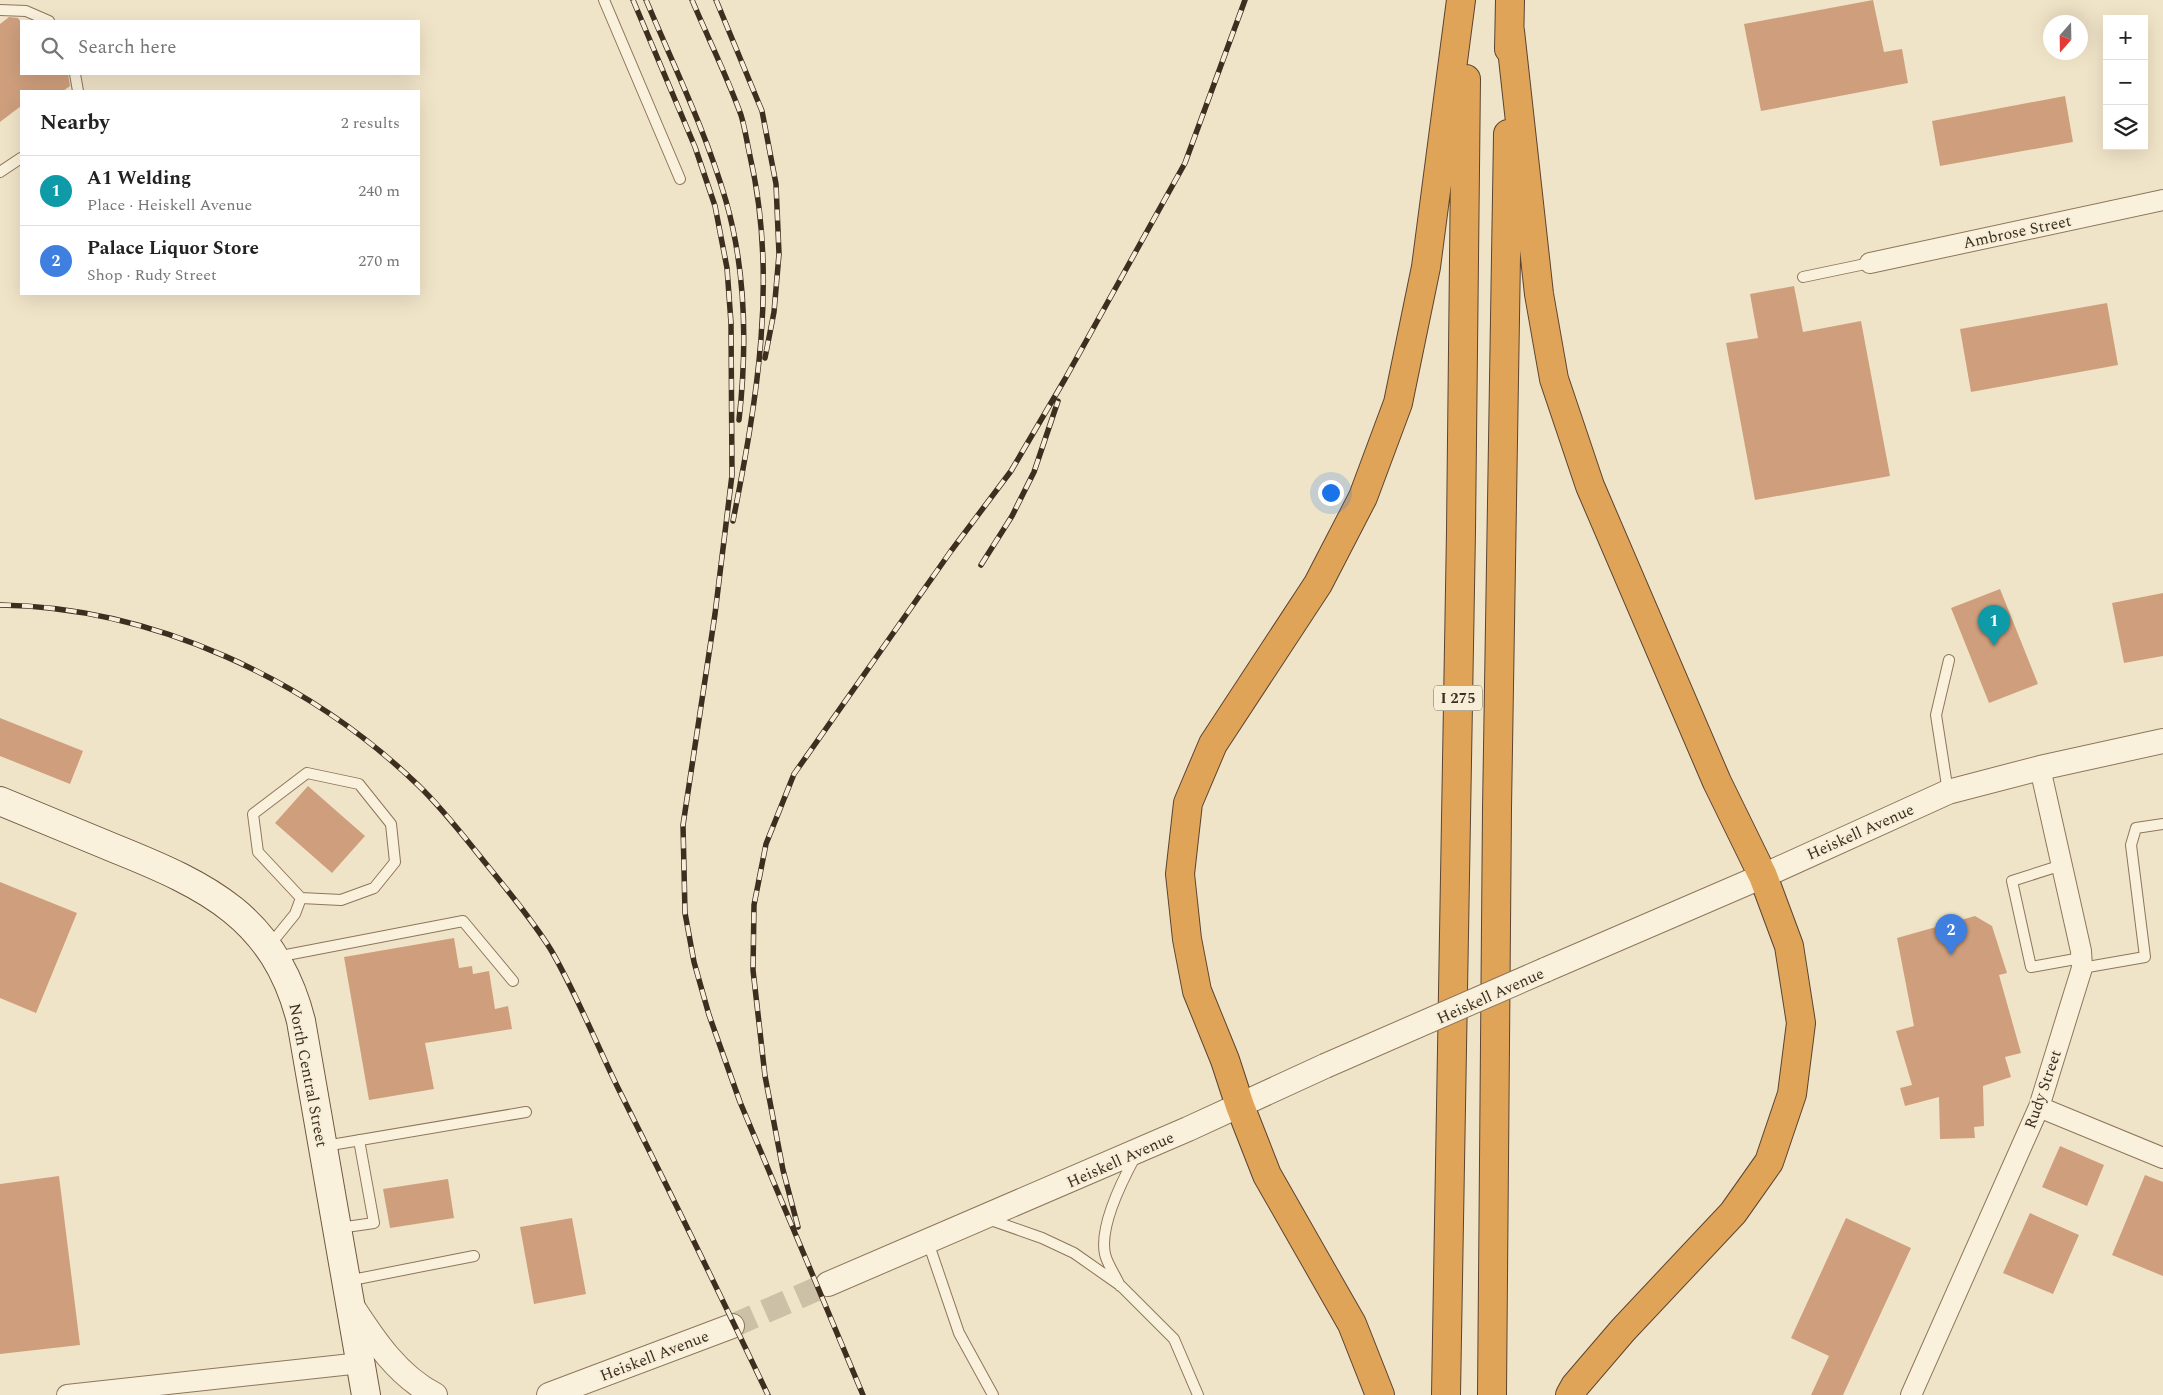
<!DOCTYPE html>
<html lang="en">
<head>
<meta charset="utf-8">
<style>
	body { margin:0; font-family:Spectral,serif; background:#f2f2f2; color:#222 }
	.controls { position:absolute; right:15px; top:15px; display:grid; overflow:hidden; border-radius:0px; box-shadow:0 5px 20px #0002 }
	.controls button { width:45px; height:45px; display:grid; place-items:center; padding:0; border:0; border-bottom:1px solid #e0e0e0; background:#fff; color:#222; font:25px sans-serif }
	.compass { position:absolute; left:2043px; top:15px; width:45px; height:45px; border-radius:50%; background:#fff; box-shadow:0 5px 20px #0002; rotate:200deg }
	.you { position:absolute; left:1330px; top:492px; width:18px; height:18px; margin:-12px; border:4px solid #fff; border-radius:50%; background:#1a73e8; box-shadow:0 0 0 8px #1a73e833 }
	.badge { display:grid; place-items:center; width:32px; height:32px; border-radius:50%; background:#111827; color:#fff; font-size:16px; font-weight:700 }
	.pin { position:absolute; translate:-50% -41px; filter:drop-shadow(0 1px 2px #0008) }
	.pin::after { content:''; position:absolute; top:26px; width:18px; height:15px; background:inherit; clip-path:polygon(0 0,100% 0,50% 100%) }
	.list { margin:0; padding:0; list-style:none }
	h2 { display:flex; justify-content:space-between; align-items:center; height:65px; margin:0; padding:0 20px; font-size:21px }
	h2 small { font-size:16px; font-weight:400; color:#767676 }
	.list li { display:grid; grid-template-columns:32px 1fr auto; gap:15px; align-items:center; box-sizing:border-box; height:70px; padding:0 20px; border-top:1px solid #e0e0e0 }
	.list b { display:block; font-size:19px; white-space:nowrap }
	.list p { margin:0; font-size:16px; white-space:nowrap; color:#767676 }
	.list em { font-size:16px; font-style:normal; color:#767676 }
	.icon { flex:none; width:28px; height:28px; fill:none; stroke:currentColor; stroke-width:2; stroke-linecap:round; stroke-linejoin:round }
	.map { position:relative; flex:none; width:2163px; height:1395px; overflow:hidden }
	.search { position:absolute; background:#fff; box-shadow:0 5px 20px #0002; left:20px; top:20px; width:400px; height:55px; display:flex; align-items:center; gap:12px; box-sizing:border-box; padding:0 18px; border-radius:0px; color:#767676; font-size:19px }
	.panel { position:absolute; background:#fff; box-shadow:0 5px 20px #0002; left:20px; top:90px; width:400px; height:205px; border-radius:0px }
	.map>svg:first-child { display:block }
</style>
</head>
<body>
<div class="map">
<svg width="2163" height="1395" viewBox="0 0 2163 1395">
	<rect width="100%" height="100%" fill="#f0e4c8"/>
	<!-- building -->
	<path fill="#cf9f7d" d="M1873,0L1884,52L1902,49L1908,83L1761,111L1744,24Z
		M9,17L18,18L21,22V74H68L70,86L63,91H21V106L0,122V24Z
		M2065,96L2073,142L1940,166L1932,121Z
		M1794,286L1803,332L1861,321L1890,476L1755,500L1726,343L1758,338L1750,294Z
		M2107,303L2118,365L1971,392L1960,329Z
		M2000,589L2038,684L1989,703L1951,608Z
		M2163,593V656L2124,663L2112,603Z
		M0,718L83,751L70,784L0,756Z
		M308,786L365,836L332,873L275,823Z
		M0,882L77,913L36,1013L0,998Z
		M1975,916L1992,926L2007,973L1999,975L2021,1053L2005,1057L2011,1077L1983,1086L1984,1126L1974,1127L1975,1138L1940,1139L1939,1097L1905,1106L1900,1088L1912,1085L1896,1031L1914,1026L1897,938Z
		M454,938L459,968L472,966L473,974L489,971L495,1009L508,1006L512,1029L425,1043L434,1089L369,1100L344,957Z
		M2060,1146L2104,1165L2087,1206L2042,1187Z
		M2145,1175L2163,1182V1276L2112,1255Z
		M59,1176L80,1345L0,1354V1184Z
		M448,1179L454,1218L390,1228L383,1189Z
		M2030,1213L2079,1235L2053,1294L2003,1273Z
		M572,1218L586,1294L534,1304L520,1227Z
		M1846,1218L1911,1248L1843,1395H1811L1829,1356L1791,1338Z"/>
	<g fill="none" stroke-linecap="round" stroke-linejoin="round">
		<!-- tertiary-tunnel -->
		<path stroke="#ccc0a6" stroke-width="24" stroke-dasharray="24 12" stroke-linecap="butt" d="M732,1326L828,1284"/>
		<defs>
			<path id="service" d="M604,0L680,179
				M0,10L26,11L49,21
				M75,74L78,91
				M0,172L21,158
				M1803,277L1870,263
				M1948,792L1936,715L1949,660
				M2062,865L2012,881L2031,967L2081,958
				M269,946L295,914L301,898L258,852L253,814L307,773L359,784L391,824L395,862L374,888L341,900L301,898
				M276,957L463,921L513,981
				M2082,968L2145,957L2131,845L2136,828L2163,824
				M325,1146L526,1112
				M988,1219L1042,1238L1074,1253L1121,1286L1174,1339L1198,1395
				M339,1228L374,1223L359,1140
				M928,1242L959,1333L993,1395
				M347,1281L474,1256
				M1120,1286C1116,1276 1107,1264 1105,1254C1099,1226 1122,1181 1135,1157"/>
			<path id="minor" d="M1870,263L2163,200
				M2039,1107L2163,1158
				M67,1395L361,1363
				M1911,1395L2039,1107L2082,968L2081,951L2040,768"/>
			<path id="tertiary" d="M1545,970L1763,876L1948,792L2040,768L2163,741
				M828,1284L1188,1129L1325,1066
				M352,1306C374,1340 398,1376 435,1395
				M549,1395L732,1326"/>
			<path id="secondary" d="M0,801C39,817 77,833 116,849C208,886 275,918 301,1021L366,1395"/>
			<path id="motorway" d="M1510,31L1539,294L1554,379L1590,486L1717,782L1763,876L1789,946L1801,1023L1792,1094L1769,1162L1733,1213L1623,1330L1575,1386L1570,1395
				M1509,49L1510,0
				M1380,1395L1352,1324L1267,1175L1240,1106L1225,1060L1197,991L1187,939L1180,874L1188,803L1213,744L1318,584L1363,497L1398,403L1426,267L1461,0
				M1446,1395L1461,531L1466,79
				M1492,1395L1497,809L1508,134"/>
		</defs>
		<!-- service casing -->
		<use href="#service" stroke="#8d765c" stroke-width="12"/>
		<!-- minor casing -->
		<use href="#minor" stroke="#8d765c" stroke-width="22"/>
		<!-- tertiary casing -->
		<use href="#tertiary" stroke="#8d765c" stroke-width="26"/>
		<!-- secondary casing -->
		<use href="#secondary" stroke="#6f573f" stroke-width="30"/>
		<!-- motorway casing -->
		<use href="#motorway" stroke="#5b4430" stroke-width="30"/>
		<!-- service -->
		<use href="#service" stroke="#faf1dc" stroke-width="10"/>
		<!-- minor -->
		<use href="#minor" stroke="#faf1dc" stroke-width="20"/>
		<!-- tertiary -->
		<use href="#tertiary" stroke="#faf1dc" stroke-width="24"/>
		<!-- secondary -->
		<use href="#secondary" stroke="#faf1dc" stroke-width="28"/>
		<!-- motorway -->
		<use href="#motorway" stroke="#e0a458" stroke-width="28"/>
		<defs>
			<path id="rail" d="M633,0L695,147L715,206L727,268L731,323L732,475L715,614L683,825L685,913L694,962L709,1015L740,1102L863,1395
				M646,0C674,66 706,132 726,201C746,271 747,349 739,420
				M692,0C708,38 727,76 741,115C745,128 747,143 750,156C778,278 757,400 733,521
				M716,0L762,111L776,184L779,254L774,312L765,358
				M981,565L1012,516L1034,472L1058,401
				M0,605C153,607 309,680 418,785C443,809 465,838 487,865C509,892 533,921 551,950C576,993 596,1043 618,1088C669,1190 719,1292 768,1395
				M798,1227L783,1170L765,1076L753,970L754,905L766,844L794,774L951,551L1011,471L1065,379L1185,163L1245,0"/>
		</defs>
		<!-- rail casing -->
		<use href="#rail" stroke="#3d2e20" stroke-width="5.5"/>
		<!-- rail -->
		<use href="#rail" stroke="#f7eed8" stroke-width="4" stroke-dasharray="11" stroke-linecap="butt"/>
		<defs>
			<path id="tertiary-bridge" d="M1325,1066L1545,970"/>
		</defs>
		<!-- tertiary-bridge casing -->
		<use href="#tertiary-bridge" stroke="#8d765c" stroke-width="26" stroke-linecap="butt"/>
		<!-- tertiary-bridge -->
		<use href="#tertiary-bridge" stroke="#faf1dc" stroke-width="24"/>
	</g>
	<g text-anchor="middle" stroke-width="4" stroke-linejoin="round" paint-order="stroke">
		<!-- shield labels -->
		<rect fill="#f7eed8" stroke="#756857" stroke-width="1" x="1434" y="685.5" width="48" height="25" rx="4"/>
		<g font-size="15" font-weight="bold" fill="#3d2e20">
			<text x="1458" y="703">I 275</text>
		</g>
		<!-- street labels -->
		<g font-size="16" fill="#3d2e20" stroke="#f7eed8">
			<text transform="translate(2017 231) rotate(-12)" y="6">Ambrose Street</text>
			<text transform="translate(1860 831) rotate(-24)" y="6">Heiskell Avenue</text>
			<text transform="translate(1490 995) rotate(-24)" y="6">Heiskell Avenue</text>
			<text transform="translate(309 1075) rotate(79)" y="6">North Central Street</text>
			<text transform="translate(2042 1089) rotate(-71)" y="6">Rudy Street</text>
			<text transform="translate(1120 1159) rotate(-24)" y="6">Heiskell Avenue</text>
			<text transform="translate(654 1355) rotate(-21)" y="6">Heiskell Avenue</text>
		</g>
	</g>
</svg>
<div class="controls">
<button>+</button>
<button>−</button>
<button><svg class="icon" aria-label="layers" viewBox="0 0 24 24"><path d="M12 4l9 5-9 5-9-5zM3 14l9 5 9-5"/></svg></button>
</div>
<svg class="compass" viewBox="-18 -18 36 36"><path d="M0-13l5 13h-10z" fill="#e53935"/><path d="M0 13l5-13h-10z" fill="#767676"/></svg>
<div class="you"></div>
<div class="pin badge" style="left:1994px;top:646px;background:#0f9aa8">1</div>
<div class="pin badge" style="left:1951px;top:955px;background:#3f7fe0">2</div>
<div class="search"><svg class="icon" aria-label="search" viewBox="0 0 24 24"><circle cx="10" cy="10" r="6"/><path d="M15 15l6 6"/></svg>Search here</div>
<section class="panel">
<h2>Nearby<small>2 results</small></h2>
<ul class="list">
<li><span class="badge" style="background:#0f9aa8">1</span><div><b>A1 Welding</b><p>Place · Heiskell Avenue</p></div><em>240 m</em></li>
<li><span class="badge" style="background:#3f7fe0">2</span><div><b>Palace Liquor Store</b><p>Shop · Rudy Street</p></div><em>270 m</em></li>
</ul>
</section>
</div>
</body>
</html>
